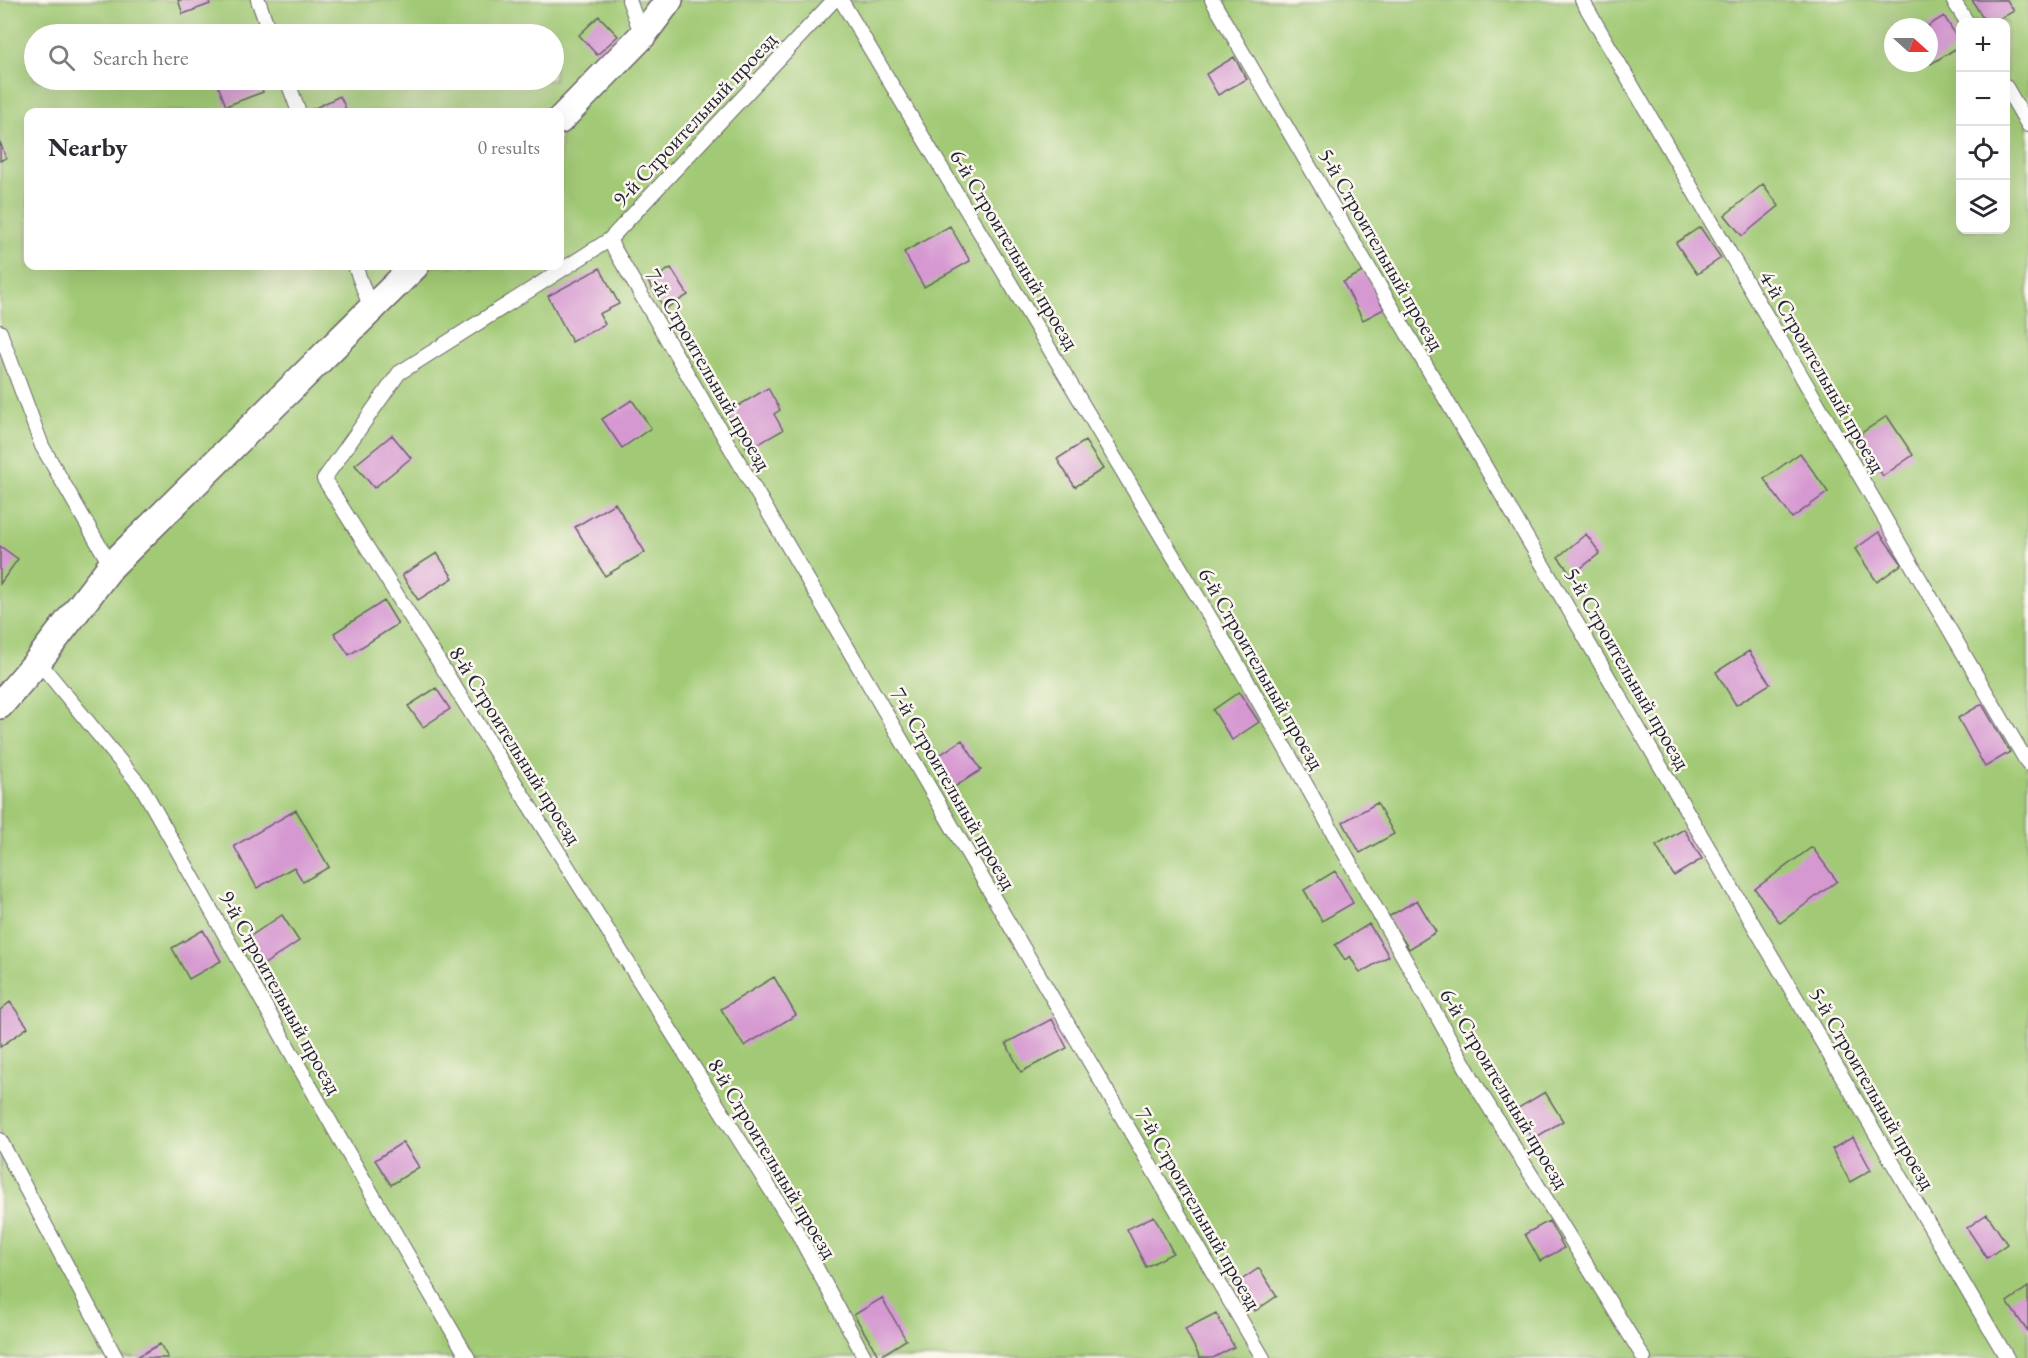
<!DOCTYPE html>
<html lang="en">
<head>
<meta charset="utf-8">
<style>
	body { margin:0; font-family:"EB Garamond",serif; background:#f2f2f3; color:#2b2b33 }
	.controls { position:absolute; right:18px; top:18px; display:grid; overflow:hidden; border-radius:12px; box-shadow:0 6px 24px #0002 }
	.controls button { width:54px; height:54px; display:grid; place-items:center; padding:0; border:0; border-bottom:2px solid #e1e1e2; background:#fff; color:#2b2b33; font:30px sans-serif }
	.compass { position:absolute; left:1884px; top:18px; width:54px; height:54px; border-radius:50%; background:#fff; box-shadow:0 6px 24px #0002; rotate:111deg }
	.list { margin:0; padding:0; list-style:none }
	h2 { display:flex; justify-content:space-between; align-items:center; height:78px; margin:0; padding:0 24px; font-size:26px }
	h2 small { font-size:20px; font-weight:400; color:#7c7c81 }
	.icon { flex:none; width:33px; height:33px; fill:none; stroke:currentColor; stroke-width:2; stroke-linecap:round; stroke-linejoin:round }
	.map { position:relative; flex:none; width:2028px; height:1358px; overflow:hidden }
	.search { position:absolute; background:#fff; box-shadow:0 6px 24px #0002; left:24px; top:24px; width:540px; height:66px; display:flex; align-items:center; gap:15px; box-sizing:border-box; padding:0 21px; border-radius:33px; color:#7c7c81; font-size:22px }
	.panel { position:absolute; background:#fff; box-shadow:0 6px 24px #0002; left:24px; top:108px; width:540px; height:162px; border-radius:12px }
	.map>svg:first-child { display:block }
</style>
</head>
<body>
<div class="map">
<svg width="2028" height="1358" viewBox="0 0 2028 1358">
	<rect width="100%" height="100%" fill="#fbf7ec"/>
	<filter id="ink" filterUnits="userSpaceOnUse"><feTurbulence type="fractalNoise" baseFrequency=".0167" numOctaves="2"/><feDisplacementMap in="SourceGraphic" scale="12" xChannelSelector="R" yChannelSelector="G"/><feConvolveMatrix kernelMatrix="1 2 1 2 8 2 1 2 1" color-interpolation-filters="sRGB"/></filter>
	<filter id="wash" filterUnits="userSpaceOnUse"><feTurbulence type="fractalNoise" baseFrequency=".008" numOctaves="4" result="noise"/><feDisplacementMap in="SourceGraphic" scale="24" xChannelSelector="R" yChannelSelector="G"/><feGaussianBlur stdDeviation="1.35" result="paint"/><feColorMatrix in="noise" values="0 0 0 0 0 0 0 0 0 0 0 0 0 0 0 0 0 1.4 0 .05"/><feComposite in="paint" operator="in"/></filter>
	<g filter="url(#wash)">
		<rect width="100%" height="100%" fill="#eee0bf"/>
		<!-- green -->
		<path fill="#a2ca76" stroke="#627658" stroke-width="1.5" fill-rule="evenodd" d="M0,0H2028V1358H0ZM1960,22H2006V230H1960ZM1893,27H1929V63H1893ZM34,34H554V80H34ZM28,112H560V266H28Z"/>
		<g id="blocks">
			<!-- building -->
			<path fill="#d698d1" d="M178,0H208L210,4L183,14Z
				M1972,0H2007L2014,11L1994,22H1985Z
				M599,16L618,36L597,55L579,35Z
				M1944,16L1960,42V46L1931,64L1929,60V27H1926Z
				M1234,57L1247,79L1218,95L1206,74Z
				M216,80H259L263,92L226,106Z
				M340,96L347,111L314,112L313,109Z
				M0,142L6,158L0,161Z
				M1763,184L1779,206L1742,236L1725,215Z
				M950,226L970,261L924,287L904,252Z
				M1700,227L1721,258L1697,274L1676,243Z
				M600,268L619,304L599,314L605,324L572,342L548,296Z
				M671,268L688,295L665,309L648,282Z
				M1364,271L1384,309L1363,320L1343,282Z
				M768,388L780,410L774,414L783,430L748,450L726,413Z
				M632,400L651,428L622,448L602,419Z
				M1887,416L1913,455L1883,476L1857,436Z
				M392,435L411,458L374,488L355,465Z
				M1085,441L1103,469L1075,487L1057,459Z
				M1800,453L1828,492L1792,518L1764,479Z
				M615,503L645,552L605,576L575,527Z
				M1879,532L1902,564L1877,582L1855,549Z
				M1586,534L1600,553L1572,575L1558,557Z
				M0,546L18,559L0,584Z
				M437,553L453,578L418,600L402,575Z
				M384,601L398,624L349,655L334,633Z
				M1749,651L1770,684L1736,705L1716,672Z
				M436,688L450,709L423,727L408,706Z
				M1239,692L1259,722L1232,740L1213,710Z
				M1982,704L2010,752L1985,767L1958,718Z
				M962,740L981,770L953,788L934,759Z
				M1377,803L1394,834L1360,853L1343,822Z
				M296,810L329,867L303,882L294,867L257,888L234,846Z
				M1684,829L1702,859L1674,876L1656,846Z
				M1812,847L1837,881L1780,923L1755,889Z
				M1335,871L1353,903L1322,921L1304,890Z
				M1417,900L1436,932L1409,949L1388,917Z
				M282,915L299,941L263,965L246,939Z
				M1369,924L1389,956L1360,973L1350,956L1345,960L1335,945Z
				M203,930L221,961L189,979L172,948Z
				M774,977L796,1015L744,1046L721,1009Z
				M10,1002L28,1027L0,1047V1010Z
				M1052,1019L1067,1048L1021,1072L1006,1043Z
				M1545,1092L1563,1121L1533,1139L1515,1110Z
				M1853,1137L1871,1170L1850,1182L1832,1149Z
				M403,1142L419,1167L391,1185L375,1160Z
				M1987,1214L2007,1244L1987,1258L1967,1228Z
				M1154,1216L1173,1253L1146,1267L1127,1229Z
				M1549,1221L1564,1248L1540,1261L1525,1234Z
				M1259,1268L1277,1296L1255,1311L1237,1283Z
				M2028,1287V1332L2007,1302Z
				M882,1298L906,1340L879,1357L854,1315Z
				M1216,1313L1234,1347L1213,1358H1200L1185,1329Z
				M160,1344L168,1358H135Z"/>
		</g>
	</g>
	<g filter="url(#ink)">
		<use href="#blocks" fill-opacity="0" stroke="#696469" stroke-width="1.5"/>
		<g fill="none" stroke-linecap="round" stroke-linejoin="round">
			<defs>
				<path id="lane" d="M258,0L270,34
					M629,0L642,36
					M834,0L609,240L399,373L324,479L796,1230L865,1358
					M841,0L1233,656L1480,1092L1644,1358
					M1212,0L2007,1358
					M1582,0L2028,764
					M1953,0L1967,22
					M287,80L299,112
					M2006,87L2028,125
					M609,240L1263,1358
					M355,266L371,309
					M0,332L42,446L111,566
					M38,661L143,789L337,1134L468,1358
					M0,1140L116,1358"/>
				<path id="street" d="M560,120L642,36L669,0
					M0,705L38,661L111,566L415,266"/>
			</defs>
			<!-- lane casing -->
			<use href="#lane" stroke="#696469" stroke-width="16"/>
			<!-- street casing -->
			<use href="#street" stroke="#696469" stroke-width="30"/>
			<!-- lane -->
			<use href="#lane" stroke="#fff" stroke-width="14"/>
			<!-- street -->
			<use href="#street" stroke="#fff" stroke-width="27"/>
		</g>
	</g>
	<g text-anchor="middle" stroke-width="5" stroke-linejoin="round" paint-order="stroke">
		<!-- street labels -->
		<g font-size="22" fill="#22223b" stroke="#fbf7ec">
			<text transform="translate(694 119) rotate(-47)" y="8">9-й Строительный проезд</text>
			<text transform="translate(1015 249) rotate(59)" y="8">6-й Строительный проезд</text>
			<text transform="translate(1382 249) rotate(60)" y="8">5-й Строительный проезд</text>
			<text transform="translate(709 369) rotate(60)" y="8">7-й Строительный проезд</text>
			<text transform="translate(1823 371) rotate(60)" y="8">4-й Строительный проезд</text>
			<text transform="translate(1262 668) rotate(60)" y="8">6-й Строительный проезд</text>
			<text transform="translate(1628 668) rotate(60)" y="8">5-й Строительный проезд</text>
			<text transform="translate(516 745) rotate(58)" y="8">8-й Строительный проезд</text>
			<text transform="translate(954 788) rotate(60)" y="8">7-й Строительный проезд</text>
			<text transform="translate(281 992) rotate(61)" y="8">9-й Строительный проезд</text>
			<text transform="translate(1505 1088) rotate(59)" y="8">6-й Строительный проезд</text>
			<text transform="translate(1873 1088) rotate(60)" y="8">5-й Строительный проезд</text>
			<text transform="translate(773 1158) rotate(59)" y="8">8-й Строительный проезд</text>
			<text transform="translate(1199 1208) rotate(60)" y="8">7-й Строительный проезд</text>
		</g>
	</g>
</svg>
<div class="controls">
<button>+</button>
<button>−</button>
<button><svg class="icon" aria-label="locate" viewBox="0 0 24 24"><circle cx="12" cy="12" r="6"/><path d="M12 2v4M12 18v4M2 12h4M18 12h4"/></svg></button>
<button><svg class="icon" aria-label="layers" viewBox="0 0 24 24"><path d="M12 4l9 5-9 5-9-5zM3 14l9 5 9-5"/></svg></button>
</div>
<svg class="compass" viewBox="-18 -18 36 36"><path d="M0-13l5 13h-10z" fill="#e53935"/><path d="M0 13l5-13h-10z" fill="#7c7c81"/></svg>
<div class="search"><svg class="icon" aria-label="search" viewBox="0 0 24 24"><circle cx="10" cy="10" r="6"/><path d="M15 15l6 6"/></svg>Search here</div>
<section class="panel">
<h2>Nearby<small>0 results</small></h2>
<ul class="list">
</ul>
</section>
</div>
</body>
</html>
